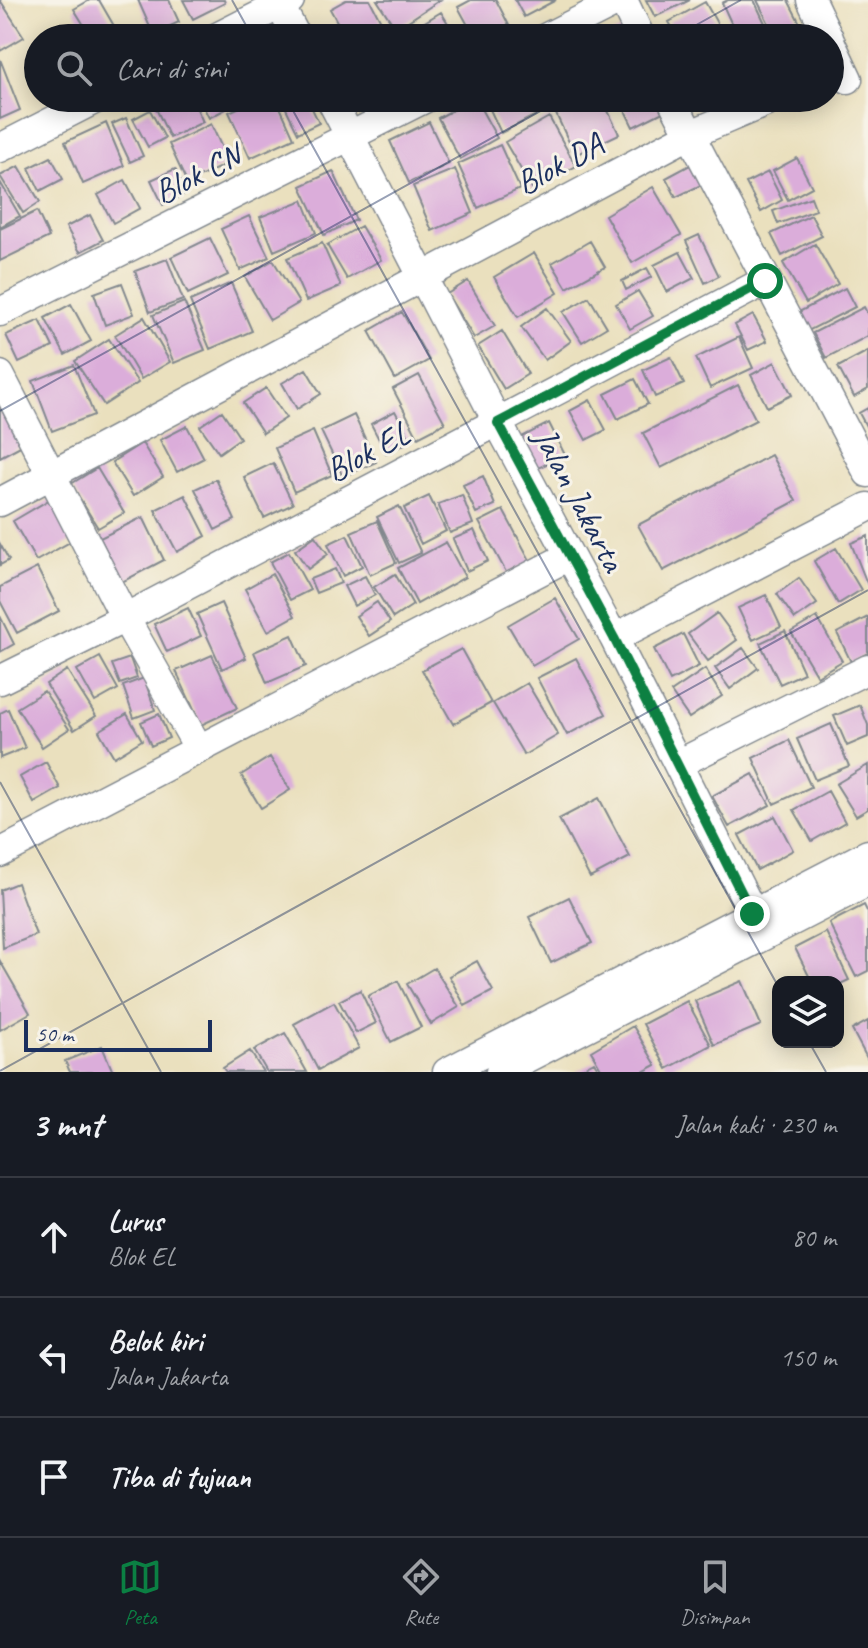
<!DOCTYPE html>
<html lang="id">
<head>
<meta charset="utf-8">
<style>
	body { margin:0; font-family:Caveat,sans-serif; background:#20242c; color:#f1f3f6 }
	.controls { position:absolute; right:24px; bottom:24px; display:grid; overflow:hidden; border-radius:16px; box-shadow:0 4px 20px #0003 }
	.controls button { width:72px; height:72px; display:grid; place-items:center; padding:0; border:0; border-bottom:2px solid #363941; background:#171b24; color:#f1f3f6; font:40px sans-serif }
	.scale { position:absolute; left:24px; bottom:20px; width:188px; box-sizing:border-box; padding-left:8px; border:4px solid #1b2f5e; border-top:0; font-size:22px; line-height:28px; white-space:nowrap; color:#1b2f5e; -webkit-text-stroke:6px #f7f3e8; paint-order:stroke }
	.stop { position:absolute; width:24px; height:24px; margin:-18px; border:6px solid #0b8043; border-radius:50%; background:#fff }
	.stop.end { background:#0b8043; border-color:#fff; box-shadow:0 2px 8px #0008 }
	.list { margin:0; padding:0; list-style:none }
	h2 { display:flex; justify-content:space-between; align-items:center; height:104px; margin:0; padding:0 32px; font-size:34px }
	h2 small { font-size:26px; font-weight:400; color:#9ea1a6 }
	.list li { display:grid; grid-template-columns:52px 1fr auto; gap:24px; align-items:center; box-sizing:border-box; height:120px; padding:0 32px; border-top:2px solid #363941 }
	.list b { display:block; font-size:30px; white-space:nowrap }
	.list p { margin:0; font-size:26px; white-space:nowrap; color:#9ea1a6 }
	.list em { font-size:26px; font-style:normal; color:#9ea1a6 }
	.icon { flex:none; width:44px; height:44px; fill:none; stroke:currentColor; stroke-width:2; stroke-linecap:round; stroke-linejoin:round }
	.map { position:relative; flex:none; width:868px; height:1072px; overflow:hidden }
	.search { position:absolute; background:#171b24; box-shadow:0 4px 20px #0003; left:24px; right:24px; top:24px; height:88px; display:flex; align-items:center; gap:20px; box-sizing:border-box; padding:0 28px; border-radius:44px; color:#9ea1a6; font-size:30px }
	.sheet { height:464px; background:#171b24 }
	nav { display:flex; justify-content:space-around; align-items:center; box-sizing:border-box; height:112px; border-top:2px solid #363941; background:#171b24; font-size:22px; color:#9ea1a6 }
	nav a { display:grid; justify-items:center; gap:4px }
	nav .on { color:#0b8043 }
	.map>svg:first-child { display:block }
</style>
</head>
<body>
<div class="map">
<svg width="868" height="1072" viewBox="0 0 868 1072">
	<rect width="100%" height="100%" fill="#f7f3e8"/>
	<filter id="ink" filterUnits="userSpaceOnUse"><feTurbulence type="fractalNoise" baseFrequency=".0125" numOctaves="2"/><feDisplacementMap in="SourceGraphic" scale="16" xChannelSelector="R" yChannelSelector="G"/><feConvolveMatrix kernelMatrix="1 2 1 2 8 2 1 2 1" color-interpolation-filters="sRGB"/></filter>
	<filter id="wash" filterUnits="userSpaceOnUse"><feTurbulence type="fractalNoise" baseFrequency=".006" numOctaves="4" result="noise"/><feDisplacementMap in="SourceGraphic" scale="32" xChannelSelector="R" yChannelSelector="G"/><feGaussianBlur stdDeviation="1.8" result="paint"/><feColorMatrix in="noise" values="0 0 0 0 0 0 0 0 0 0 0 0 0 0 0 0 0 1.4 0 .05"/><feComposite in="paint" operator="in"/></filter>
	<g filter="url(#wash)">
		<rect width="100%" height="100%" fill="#eae0be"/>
		<g id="blocks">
			<!-- building -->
			<path fill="#dbadda" d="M0,0L24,37L0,51Z
				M90,0H99L121,38H92L74,9Z
				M138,0H169L179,22L153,34Z
				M183,0H224L225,3L193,19Z
				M346,0H370L385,29L369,38H346L330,9Z
				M377,0H440L396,29Z
				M471,0H496L514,35L475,38L458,7Z
				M515,0H556L524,17Z
				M646,0H690L655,17Z
				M728,0H754L772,38H738L722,3Z
				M757,0H788L805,33L795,38H776Z
				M705,2L718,25L693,38H678L669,22Z
				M441,12L457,38H425L418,26Z
				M72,24L81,38H62L58,33Z
				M627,27L632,38H603Z
				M715,29L721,38H701Z
				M0,59L20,110L0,119Z
				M151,98H192L203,122L170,138Z
				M199,98H220L226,109L209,118Z
				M223,98H242L228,106Z
				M260,98H276L294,138L250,158L229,112Z
				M281,98H307L319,123L298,133Z
				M475,98L497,138L460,159L438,118Z
				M492,98H541L546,110L501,133L486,101Z
				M589,98H602L619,134L575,155L556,114Z
				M619,98H658L665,111L633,127Z
				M150,110L165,138L148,147L133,119Z
				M549,117L576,166L533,190L505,142Z
				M126,118L143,156L130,162L112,124Z
				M429,122L449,164L409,183L390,141Z
				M106,123L124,166L83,184L65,142Z
				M211,124L229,163L187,183L169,144Z
				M500,145L520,189L478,208L458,164Z
				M51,157L63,179L40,191L29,168Z
				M797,158L812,187L788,200L773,171Z
				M690,165L701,185L676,197L666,178Z
				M19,166L40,202L23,213L0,176Z
				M175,169L187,193L163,205L151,180Z
				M455,169L473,213L432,231L413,186Z
				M333,171L356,220L324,235L301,186Z
				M768,172L782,200L761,212L746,183Z
				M125,180L140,208L113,223L98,195Z
				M0,182L20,216L0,227Z
				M653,187L681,235L632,263L605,215Z
				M811,197L816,210L778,224L773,211Z
				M303,200L316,233L274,251L260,217Z
				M37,211L49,237L0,261V229Z
				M90,215L103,240L80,252L66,227Z
				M811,215L822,236L782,256L771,234Z
				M249,216L269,257L240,270L221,229Z
				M361,226L381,260L347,279L327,245Z
				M699,235L719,276L705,283L686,241Z
				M210,238L228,275L188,294L171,257Z
				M590,241L605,267L567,288L552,263Z
				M322,243L341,286L306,301L287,258Z
				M815,244L838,284L806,303L783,263Z
				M680,252L694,278L667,292L654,265Z
				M534,253L558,293L518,317L494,277Z
				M167,259L183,300L150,312L135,271Z
				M273,260L299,303L270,320L245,277Z
				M647,268L652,277L626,290L622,281Z
				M468,281L495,326L474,338L447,294Z
				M122,283L134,314L105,325L94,293Z
				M231,283L252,331L210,349L190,301Z
				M845,288L855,307L806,332L797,313Z
				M638,291L653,316L630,329L616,304Z
				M589,297L607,327L582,342L563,312Z
				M184,302L205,350L174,363L153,315Z
				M71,304L91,341L65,355L45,318Z
				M864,307L868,315V336L826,358L813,333Z
				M547,308L571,341L545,360L521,327Z
				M402,312L429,360L395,379L369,331Z
				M753,315L767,341L748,350L735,325Z
				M144,317L170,362L141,379L115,335Z
				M40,320L53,347L19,363L6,335Z
				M502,331L528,374L504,389L478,346Z
				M739,337L753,368L710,388L696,358Z
				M109,339L138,383L104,405L75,361Z
				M868,351V389L854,397L838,367Z
				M671,357L684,384L655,397L643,370Z
				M775,362L792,395L767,407L751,375Z
				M74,365L94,415L52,431L33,381Z
				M306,369L321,394L297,409L282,383Z
				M419,375L445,423L418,437L393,389Z
				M635,379L648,404L618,419L605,394Z
				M738,385L756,420L661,468L643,433Z
				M266,388L286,418L263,433L243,403Z
				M0,397L26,443L0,457Z
				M590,400L606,430L586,440L570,411Z
				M868,408V430L859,413Z
				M222,411L240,438L219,453L200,426Z
				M395,411L411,441L386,453L371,424Z
				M354,415L376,462L343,477L321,431Z
				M549,423L565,455L534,470L518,439Z
				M187,426L204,458L177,472L160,440Z
				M313,431L332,475L294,492L275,448Z
				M142,443L163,477L133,496L112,462Z
				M771,455L796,501L663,571L638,525Z
				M273,463L293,504L264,518L244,477Z
				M97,468L124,513L98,528L71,484Z
				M483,476L495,505L476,513L463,485Z
				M216,479L235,520L215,530L195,489Z
				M185,495L206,536L177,552L155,510Z
				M462,495L473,524L450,533L438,504Z
				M429,496L446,531L421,544L404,508Z
				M54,497L77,538L36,561L13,521Z
				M399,506L421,553L399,563L377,517Z
				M503,510L531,562L507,574L479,522Z
				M143,517L164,560L122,582L100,538Z
				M377,521L396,563L370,575L351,532Z
				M474,530L488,561L467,571L453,539Z
				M347,535L362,566L343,576L328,544Z
				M315,536L328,554L308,569L295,550Z
				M868,536V586L851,543Z
				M446,542L465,577L417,604L398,568Z
				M0,544L9,560L0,565Z
				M836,548L861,590L838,604L814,561Z
				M289,552L310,590L290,600L270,562Z
				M37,568L59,611L17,633L0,601V587Z
				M335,569L341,583L316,593L310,579Z
				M272,574L295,616L268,631L245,589Z
				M395,574L413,605L393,618L374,587Z
				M365,576L375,595L354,606L344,586Z
				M799,578L817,604L795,619L777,594Z
				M766,595L781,627L753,640L738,608Z
				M555,598L579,639L532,666L508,625Z
				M377,602L390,622L369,636L356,616Z
				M221,603L246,658L222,669L197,614Z
				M188,608L201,636L167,652L154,624Z
				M717,613L737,640L708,661L688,634Z
				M0,616L14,644L0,652Z
				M817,617L842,661L817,676L791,632Z
				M868,617V653L851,662L837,633Z
				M785,631L804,673L780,684L760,643Z
				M683,634L699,666L670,681L654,649Z
				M292,635L306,666L267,683L254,652Z
				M743,648L758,668L730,689L715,668Z
				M461,649L491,703L453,724L422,670Z
				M212,655L237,708L201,725L176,671Z
				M100,657L118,689L95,702L77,670Z
				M130,658L137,678L120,684L112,664Z
				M576,658L606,714L567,735L537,678Z
				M705,669L722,696L689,718L671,692Z
				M67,670L96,716L74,730L46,684Z
				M144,678L155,710L134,718L123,686Z
				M527,683L558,735L524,755L493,703Z
				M44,691L69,729L42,747L17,708Z
				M860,705L868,725V737L847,746L834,716Z
				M8,709L25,748L0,758V713Z
				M127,714L142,740L114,757L99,731Z
				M159,714L169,738L151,746L141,722Z
				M831,724L849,766L815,780L797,739Z
				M789,740L811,787L774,804L753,758Z
				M270,757L290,790L261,808L241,775Z
				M46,762L60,788L34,803L20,777Z
				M868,765V809L856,816L836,784Z
				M753,774L770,805L729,827L712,796Z
				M828,791L845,822L812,841L794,810Z
				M599,798L630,857L590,878L559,819Z
				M775,816L793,850L757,870L739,835Z
				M17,883L36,935L3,948L0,890Z
				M569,897L592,943L551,963L529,917Z
				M864,905L868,913V971L856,977L829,923Z
				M826,932L849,980L838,985V982H812L795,948Z
				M0,961L30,1013L0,1030Z
				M477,961L493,991L465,1006L449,976Z
				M434,968L459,1007L431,1024L407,984Z
				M398,981L421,1027L391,1042L368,996Z
				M742,981L761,1025L714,1045L695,1001Z
				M360,990L376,1023L356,1033L339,1001Z
				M687,1001L711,1045L667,1069L643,1024Z
				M334,1002L359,1048L318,1070L294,1024Z
				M868,1021V1060L852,1030Z
				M633,1026L656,1065L643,1072H603L591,1051Z
				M285,1033L307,1072H267L254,1050Z
				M102,1046L113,1072H70L65,1061Z
				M250,1051L263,1072H226L223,1068Z
				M594,1062L600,1072H576Z"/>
		</g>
	</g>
	<g filter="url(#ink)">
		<use href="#blocks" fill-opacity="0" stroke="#82888e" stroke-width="2"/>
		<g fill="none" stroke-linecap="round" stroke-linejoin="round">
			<defs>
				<path id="minor" d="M277,0L297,38
					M623,0L641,38
					M811,0L829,38
					M215,38L290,0
					M545,38L620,0
					M830,41L848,79
					M330,98L498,423L614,638L764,935
					M671,98L868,473
					M0,148L98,98
					M0,312L426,98
					M0,375L125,618L199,749
					M0,502L689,135L776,98
					M614,638L868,507
					M0,680L125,618L765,281
					M678,764L868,669
					M0,853L569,556
					M447,1072L868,854
					M500,1072L868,882"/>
			</defs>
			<!-- minor casing -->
			<use href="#minor" stroke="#82888e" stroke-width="31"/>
			<!-- minor -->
			<use href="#minor" stroke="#fff" stroke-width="28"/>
		</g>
	</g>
	<g fill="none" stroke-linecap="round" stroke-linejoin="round" filter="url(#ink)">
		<!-- route -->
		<path stroke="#0b8043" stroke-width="10" d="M752,914L614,638L498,423L765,281"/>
	</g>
	<!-- ticks -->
	<path fill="none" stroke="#1b2f5e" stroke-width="2" stroke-opacity="0.45" d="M232,0L253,38M673,38L741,0M286,98L778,986M0,411L564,98M0,782L161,1072M809,1042L826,1072M0,1071L868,590"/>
	<g text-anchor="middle" stroke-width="6" stroke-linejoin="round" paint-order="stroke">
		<!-- street labels -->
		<g font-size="34" fill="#1b2f5e" stroke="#f7f3e8">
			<text transform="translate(559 163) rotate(-28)" y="12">Blok DA</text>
			<text transform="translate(197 173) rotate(-27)" y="12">Blok CN</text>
			<text transform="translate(367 451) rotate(-28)" y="12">Blok EL</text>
			<text transform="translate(580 499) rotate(62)" y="12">Jalan Jakarta</text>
		</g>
	</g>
</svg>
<div class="controls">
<button><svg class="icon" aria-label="layers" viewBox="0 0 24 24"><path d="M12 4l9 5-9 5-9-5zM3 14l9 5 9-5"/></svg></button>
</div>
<div class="scale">50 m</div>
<div class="stop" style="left:765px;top:281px"></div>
<div class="stop end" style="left:752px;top:914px"></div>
<div class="search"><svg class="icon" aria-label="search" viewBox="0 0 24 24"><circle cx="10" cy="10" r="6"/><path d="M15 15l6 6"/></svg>Cari di sini</div>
</div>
<section class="sheet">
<h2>3 mnt<small>Jalan kaki · 230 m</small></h2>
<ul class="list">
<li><svg class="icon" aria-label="ahead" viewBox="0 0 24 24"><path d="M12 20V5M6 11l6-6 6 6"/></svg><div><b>Lurus</b><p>Blok EL</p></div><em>80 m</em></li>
<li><svg class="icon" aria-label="left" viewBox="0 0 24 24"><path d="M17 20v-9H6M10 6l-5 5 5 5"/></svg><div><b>Belok kiri</b><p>Jalan Jakarta</p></div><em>150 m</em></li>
<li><svg class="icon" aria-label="arrive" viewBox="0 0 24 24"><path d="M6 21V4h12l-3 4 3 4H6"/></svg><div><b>Tiba di tujuan</b></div></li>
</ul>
</section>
<nav>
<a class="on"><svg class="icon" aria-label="map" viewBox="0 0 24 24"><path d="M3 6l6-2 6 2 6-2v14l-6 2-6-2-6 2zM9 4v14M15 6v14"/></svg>Peta</a>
<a><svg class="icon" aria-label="directions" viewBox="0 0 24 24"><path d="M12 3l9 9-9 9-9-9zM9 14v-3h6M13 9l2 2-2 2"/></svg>Rute</a>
<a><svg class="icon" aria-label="saved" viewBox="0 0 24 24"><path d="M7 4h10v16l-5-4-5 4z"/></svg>Disimpan</a>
</nav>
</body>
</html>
